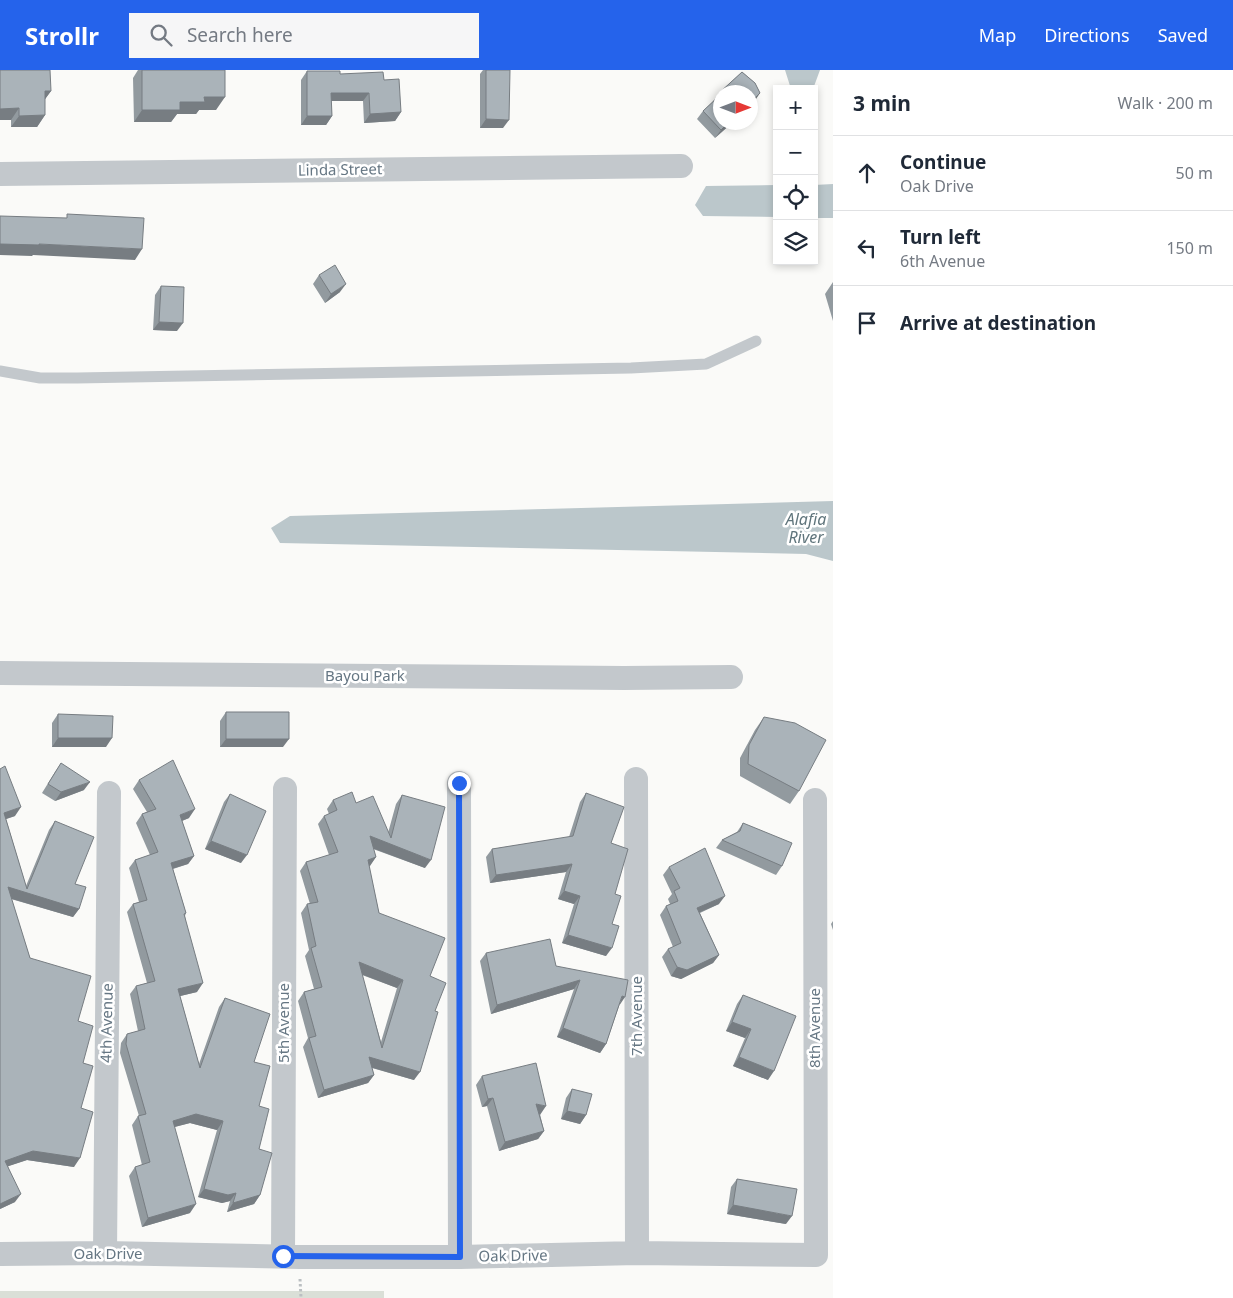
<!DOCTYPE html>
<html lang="en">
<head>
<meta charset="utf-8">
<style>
	body { margin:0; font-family:"Noto Sans",sans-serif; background:#f6f6f7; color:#1f2937 }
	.controls { position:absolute; right:15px; top:15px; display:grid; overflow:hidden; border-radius:0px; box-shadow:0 2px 8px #0003 }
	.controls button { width:45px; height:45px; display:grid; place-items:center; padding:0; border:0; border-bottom:1px solid #e0e1e3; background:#fff; color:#1f2937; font:25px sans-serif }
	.compass { position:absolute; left:713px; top:15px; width:45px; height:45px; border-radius:50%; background:#fff; box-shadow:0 2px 8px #0003; rotate:90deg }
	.stop { position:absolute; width:15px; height:15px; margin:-11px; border:4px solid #2563eb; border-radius:50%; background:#fff }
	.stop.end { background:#2563eb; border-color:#fff; box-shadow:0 1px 5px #0008 }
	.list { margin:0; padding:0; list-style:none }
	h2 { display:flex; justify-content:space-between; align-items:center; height:65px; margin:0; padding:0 20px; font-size:21px }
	h2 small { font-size:16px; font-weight:400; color:#747a83 }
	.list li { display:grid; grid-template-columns:32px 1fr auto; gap:15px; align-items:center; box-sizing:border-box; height:75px; padding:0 20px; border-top:1px solid #e0e1e3 }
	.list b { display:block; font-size:19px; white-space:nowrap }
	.list p { margin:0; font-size:16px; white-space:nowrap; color:#747a83 }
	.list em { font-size:16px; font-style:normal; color:#747a83 }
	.icon { flex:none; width:28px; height:28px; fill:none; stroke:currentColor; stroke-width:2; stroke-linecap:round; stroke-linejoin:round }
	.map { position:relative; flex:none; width:833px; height:1228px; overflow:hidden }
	header { display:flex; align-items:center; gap:30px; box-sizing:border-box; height:70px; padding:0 25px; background:#2563eb; color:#fff }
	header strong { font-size:24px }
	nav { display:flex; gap:28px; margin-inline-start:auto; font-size:18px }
	.search { width:350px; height:45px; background:#f6f6f7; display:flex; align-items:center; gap:12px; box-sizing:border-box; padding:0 18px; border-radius:0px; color:#747a83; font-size:19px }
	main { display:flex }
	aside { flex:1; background:#fff }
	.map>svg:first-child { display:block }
</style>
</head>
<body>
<header>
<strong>Strollr</strong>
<div class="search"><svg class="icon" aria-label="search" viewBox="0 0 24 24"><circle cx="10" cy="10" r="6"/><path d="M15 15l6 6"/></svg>Search here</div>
<nav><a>Map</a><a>Directions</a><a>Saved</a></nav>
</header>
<main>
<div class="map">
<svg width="833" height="1228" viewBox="0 0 833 1228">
	<rect width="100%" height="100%" fill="#fafaf8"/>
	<!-- green -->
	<path fill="#dadfd7" d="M0,1221H384V1228H0Z"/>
	<!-- water -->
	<path fill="#bbc7cb" d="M785,0H820L813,19H791Z
		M833,114V148H814V115Z
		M777,115V147L703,146L695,135L706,116Z
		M833,431V491L806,484L280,473L271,458L290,446Z"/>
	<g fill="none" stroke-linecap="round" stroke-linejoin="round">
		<!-- path -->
		<path stroke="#bbbfc2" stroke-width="3" stroke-dasharray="2.5 2.5" stroke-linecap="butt" d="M300,1209L301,1228"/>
		<!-- lane -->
		<path stroke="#c3c8cc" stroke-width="11" d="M0,301L40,308H77L631,298L706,294L756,271"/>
		<!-- street -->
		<path stroke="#c3c8cc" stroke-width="24" d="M0,104L681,96
			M0,603L624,608L731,607
			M636,709L637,1183
			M459,713L460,1187
			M105,1183L109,723
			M0,1184L105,1183L300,1187H460L637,1183L816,1185L815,730
			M283,1186L285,719"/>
	</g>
	<!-- wall -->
	<path fill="#929a9f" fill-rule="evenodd" d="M0,0L51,21L45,29V45L37,57H11V50H0Z
		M138,0H225L216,40H199L196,44H177L171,52H134L133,8Z
		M483,0H510L503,58H480V4Z
		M307,1L384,10L401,42L395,51L364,53L363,31H331L332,46L326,55H301V10Z
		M742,2L755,13L760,23L750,36V22H720V52H733L715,68L697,49L703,41L712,33L718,24Z
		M319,205L340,222L325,233L313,214Z
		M833,212V251L825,224Z
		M161,216L177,261L153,260L155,225Z
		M226,642L283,677H220V651Z
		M58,644L106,677H52V653Z
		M764,647L799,721L790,734L740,706V688L755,660Z
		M61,693L84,720L55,731L42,723L55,702Z
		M0,699L15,746L6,749L26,816L49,760L55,751L75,814L79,839L73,847L11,829L30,888L78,951L83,993L81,1038L74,1097L27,1090L8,1096L15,1132L0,1139Z
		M139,710L189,748L182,751L194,786L188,794L173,799L186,843L185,846L197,922L180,926L199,994L219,937L225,928L254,992L259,1036V1079L260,1125L254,1134L227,1142L230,1131L222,1133L198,1127L217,1060L190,1053L174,1057L190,1143L142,1157L129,1106L135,1097L142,1095L132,1055L138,1046H139L120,983L121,973L127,964L138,961L130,924L136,916L147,913L127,842L133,834L139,832L129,798L135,790L150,785L136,753L142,744L147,742L133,719Z
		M586,723L611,773L615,824L612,854L606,886L562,873L574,834L558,829L566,802L490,813L486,787L492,779L569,767L580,732Z
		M230,724L241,793L205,779L224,732Z
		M402,725L425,798L373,779L376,787L369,796L379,843L430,906L435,941L414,1010L372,998L374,1005L368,1013L318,1028L303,977L308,968L298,931L304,922L314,919L305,886L309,880L301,843L307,834H310L300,801L306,792L329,785L318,754L324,746L329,744L327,739L333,730L356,733L388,763L396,734ZM362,905L397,918L381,972Z
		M743,753L782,796L776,805L716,778L722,770L737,762Z
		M669,797L719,834L700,843L719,885L713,893L681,909L671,906L662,887L668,879L673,877L660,845L666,836L670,834L668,829L672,824L663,805Z
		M833,851V860L831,854Z
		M486,883L556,896L619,936L606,974L600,983L557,967L574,919L491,944L480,891Z
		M743,925L768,1010L733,996L745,968L726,961L737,934Z
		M482,1006L540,1045V1044L544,1061L538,1069L499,1081L487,1036L482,1037L476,1015Z
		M572,1019L586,1045L580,1054L561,1049L566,1028Z
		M737,1109L786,1154L727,1144L731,1117Z"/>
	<!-- shaded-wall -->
	<path fill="#777d82" d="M45,21H51L43,32Z
		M331,23H369L363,31H325Z
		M760,23L754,32L750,36V34L753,30Z
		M204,27H225L216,40H199L196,44H177L171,52H134L142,40Z
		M19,38L11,50H0V39Z
		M401,42L395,51L364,53L370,44Z
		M45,45L37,57H11L19,46Z
		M307,46H332L326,55H301Z
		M486,49L509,50L503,58H480Z
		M729,52H733L715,68L721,60Z
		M0,174H39L142,179L135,190L33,185L32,186L0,185Z
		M346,214L340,222L325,233L331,224Z
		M159,252L183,253L177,261L153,260Z
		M58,668H112L106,677H52Z
		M226,669H289L283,677H220Z
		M90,712L84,720L55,731L61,722Z
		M21,737L15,746L0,751L4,743Z
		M195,739L189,748L174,754L180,745Z
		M370,766L431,790L425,798L364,775Z
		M211,771L247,785L241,793L205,779Z
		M194,786L188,794L165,801L171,793Z
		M376,787L370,796L362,798L368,790Z
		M572,794L566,802L490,813L496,805Z
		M8,817L79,839L73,847L2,826Z
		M564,821L580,826L574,834L558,829Z
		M725,826L719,834L691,846L697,838Z
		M568,865L612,878L606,886L562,873Z
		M719,885L713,893L681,909L671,906L677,897Z
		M359,892L403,910L397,918L353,901Z
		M580,910L574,919L491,944L497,935Z
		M203,913L197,922L172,928L178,919Z
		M622,926L625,927L619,936Z
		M732,952L751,959L745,968L726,961Z
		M563,958L606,974L600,983L557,967Z
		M369,987L420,1002L414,1010L363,995Z
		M739,987L774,1001L768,1010L733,996Z
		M374,1005L368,1013L318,1028L324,1020Z
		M493,1028L487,1036L482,1037L488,1029Z
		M536,1034L546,1036L540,1045L530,1042Z
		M567,1041L586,1045L580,1054L561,1049Z
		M196,1044L223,1051L217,1060L190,1053L167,1059L173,1051Z
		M544,1061L538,1069L499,1081L505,1072Z
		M33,1081L80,1088L74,1097L27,1090L0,1099L5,1091Z
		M204,1119L236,1123L230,1131L222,1133L198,1127Z
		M21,1124L15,1132L0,1139V1134Z
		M260,1125L254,1134L227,1142L233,1133Z
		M196,1134L190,1143L142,1157L148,1148Z
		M733,1135L792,1146L786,1154L727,1144Z"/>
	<!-- building -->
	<path fill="#aab3b9" stroke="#777d82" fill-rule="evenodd" d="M0,0H50L51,21H45V45L19,46V38L0,39Z
		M142,0H225V27H204L205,32H180V40H142Z
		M486,0H510L509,50L486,49Z
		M307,1H340V4L383,2L384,10L399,9L401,42L370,44L369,23H331L332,46H307Z
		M742,2L755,13L760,23L753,30L754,31L750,34V22H720V52H729L721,60L703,41L719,26L718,24Z
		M67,144L144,148L142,179L39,174V175L0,174V146L67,148Z
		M335,195L346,214L331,224L319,205Z
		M161,216L184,217L183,253L159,252Z
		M226,642H289V669H226Z
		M58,644L113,646L112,668H58Z
		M764,647L795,653L826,670L799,721L748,694L749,675Z
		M173,690L195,739L180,745L194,786L171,793L186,843L184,844L203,913L178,919L200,998L225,928L270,944L254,992L270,996L259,1036L269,1039L259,1079L272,1083L260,1125L233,1133L236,1123L228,1125L204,1119L223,1051L196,1044L173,1051L196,1134L148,1148L135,1097L150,1092L138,1046L146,1044L126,974L127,964L145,959L136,916L155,911L133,834L147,830L135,790L158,782L142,744L156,739L139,710Z
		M61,693L90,712L61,722L48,714Z
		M5,696L21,737L4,743L27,819L55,751L94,767L75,814L86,817L79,839L8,817L30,888L91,906L78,951L93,956L83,993L93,996L81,1038L93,1042L80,1088L33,1081L5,1091L21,1124L0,1134V699Z
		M352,722L356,733L373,726L391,768L402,725L445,737L431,790L370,766L376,787L368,790L379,843L445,868L430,906L446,913L435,941L438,942L420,1002L369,987L374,1005L324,1020L309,968L316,966L304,922L322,917L311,878L316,876L307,834L318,832L306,792L338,782L324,746L337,740L333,730ZM359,892L403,910L382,978Z
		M586,723L624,737L611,773L628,779L615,824L621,826L612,854L619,856L612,878L568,865L580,826L564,821L572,794L496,805L492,779L573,766Z
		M230,724L266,741L247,785L211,771Z
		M743,753L792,773L782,796L722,770L740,761Z
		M705,778L725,826L697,838L719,885L687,900L677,897L668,879L681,873L666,836L678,831L674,821L680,818L669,797Z
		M550,869L556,896L628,910L625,927L622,926L606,974L563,958L580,910L497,935L486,883Z
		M743,925L796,946L774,1001L739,987L751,959L732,952Z
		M536,993L546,1036L536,1034L544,1061L505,1072L493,1028L488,1029L482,1006Z
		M572,1019L592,1024L586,1045L567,1041Z
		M737,1109L797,1119L792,1146L733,1135Z"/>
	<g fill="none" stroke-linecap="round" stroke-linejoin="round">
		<!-- route -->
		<path stroke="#2563eb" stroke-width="6" d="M283,1186L460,1187L459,713"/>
	</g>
	<g text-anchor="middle" stroke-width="5" stroke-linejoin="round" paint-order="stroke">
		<!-- street labels -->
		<g font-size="15" fill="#657683" stroke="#fff">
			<text transform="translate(340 100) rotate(-1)" y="5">Linda Street</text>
			<text x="365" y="611">Bayou Park</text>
			<text transform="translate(637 946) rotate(-90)" y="5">7th Avenue</text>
			<text transform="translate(107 953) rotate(-89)" y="5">4th Avenue</text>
			<text transform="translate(284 953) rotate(-90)" y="5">5th Avenue</text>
			<text transform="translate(815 958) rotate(-90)" y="5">8th Avenue</text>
			<text x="108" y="1189">Oak Drive</text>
			<text transform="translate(513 1186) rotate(-1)" y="5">Oak Drive</text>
		</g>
		<!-- water labels -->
		<g font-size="16" font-style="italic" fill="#60757c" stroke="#fff">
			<text x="806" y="455">Alafia<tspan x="806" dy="18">River</tspan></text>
		</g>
	</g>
</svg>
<div class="controls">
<button>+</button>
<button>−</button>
<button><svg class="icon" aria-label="locate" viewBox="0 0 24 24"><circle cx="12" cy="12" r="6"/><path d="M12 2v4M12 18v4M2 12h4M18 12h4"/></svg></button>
<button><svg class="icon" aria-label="layers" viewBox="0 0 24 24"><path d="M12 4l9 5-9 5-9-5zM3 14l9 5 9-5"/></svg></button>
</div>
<svg class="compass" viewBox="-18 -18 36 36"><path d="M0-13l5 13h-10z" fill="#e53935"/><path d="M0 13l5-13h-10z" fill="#747a83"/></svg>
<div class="stop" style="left:283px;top:1186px"></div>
<div class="stop end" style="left:459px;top:713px"></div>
</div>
<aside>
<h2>3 min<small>Walk · 200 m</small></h2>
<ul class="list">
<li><svg class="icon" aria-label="ahead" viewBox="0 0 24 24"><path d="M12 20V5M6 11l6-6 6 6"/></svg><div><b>Continue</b><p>Oak Drive</p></div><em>50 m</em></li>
<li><svg class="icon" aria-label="left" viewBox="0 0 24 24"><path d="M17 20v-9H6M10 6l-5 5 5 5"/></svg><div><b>Turn left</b><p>6th Avenue</p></div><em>150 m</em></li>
<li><svg class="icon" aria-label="arrive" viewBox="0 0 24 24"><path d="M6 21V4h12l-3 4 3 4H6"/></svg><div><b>Arrive at destination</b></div></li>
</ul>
</aside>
</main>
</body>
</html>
